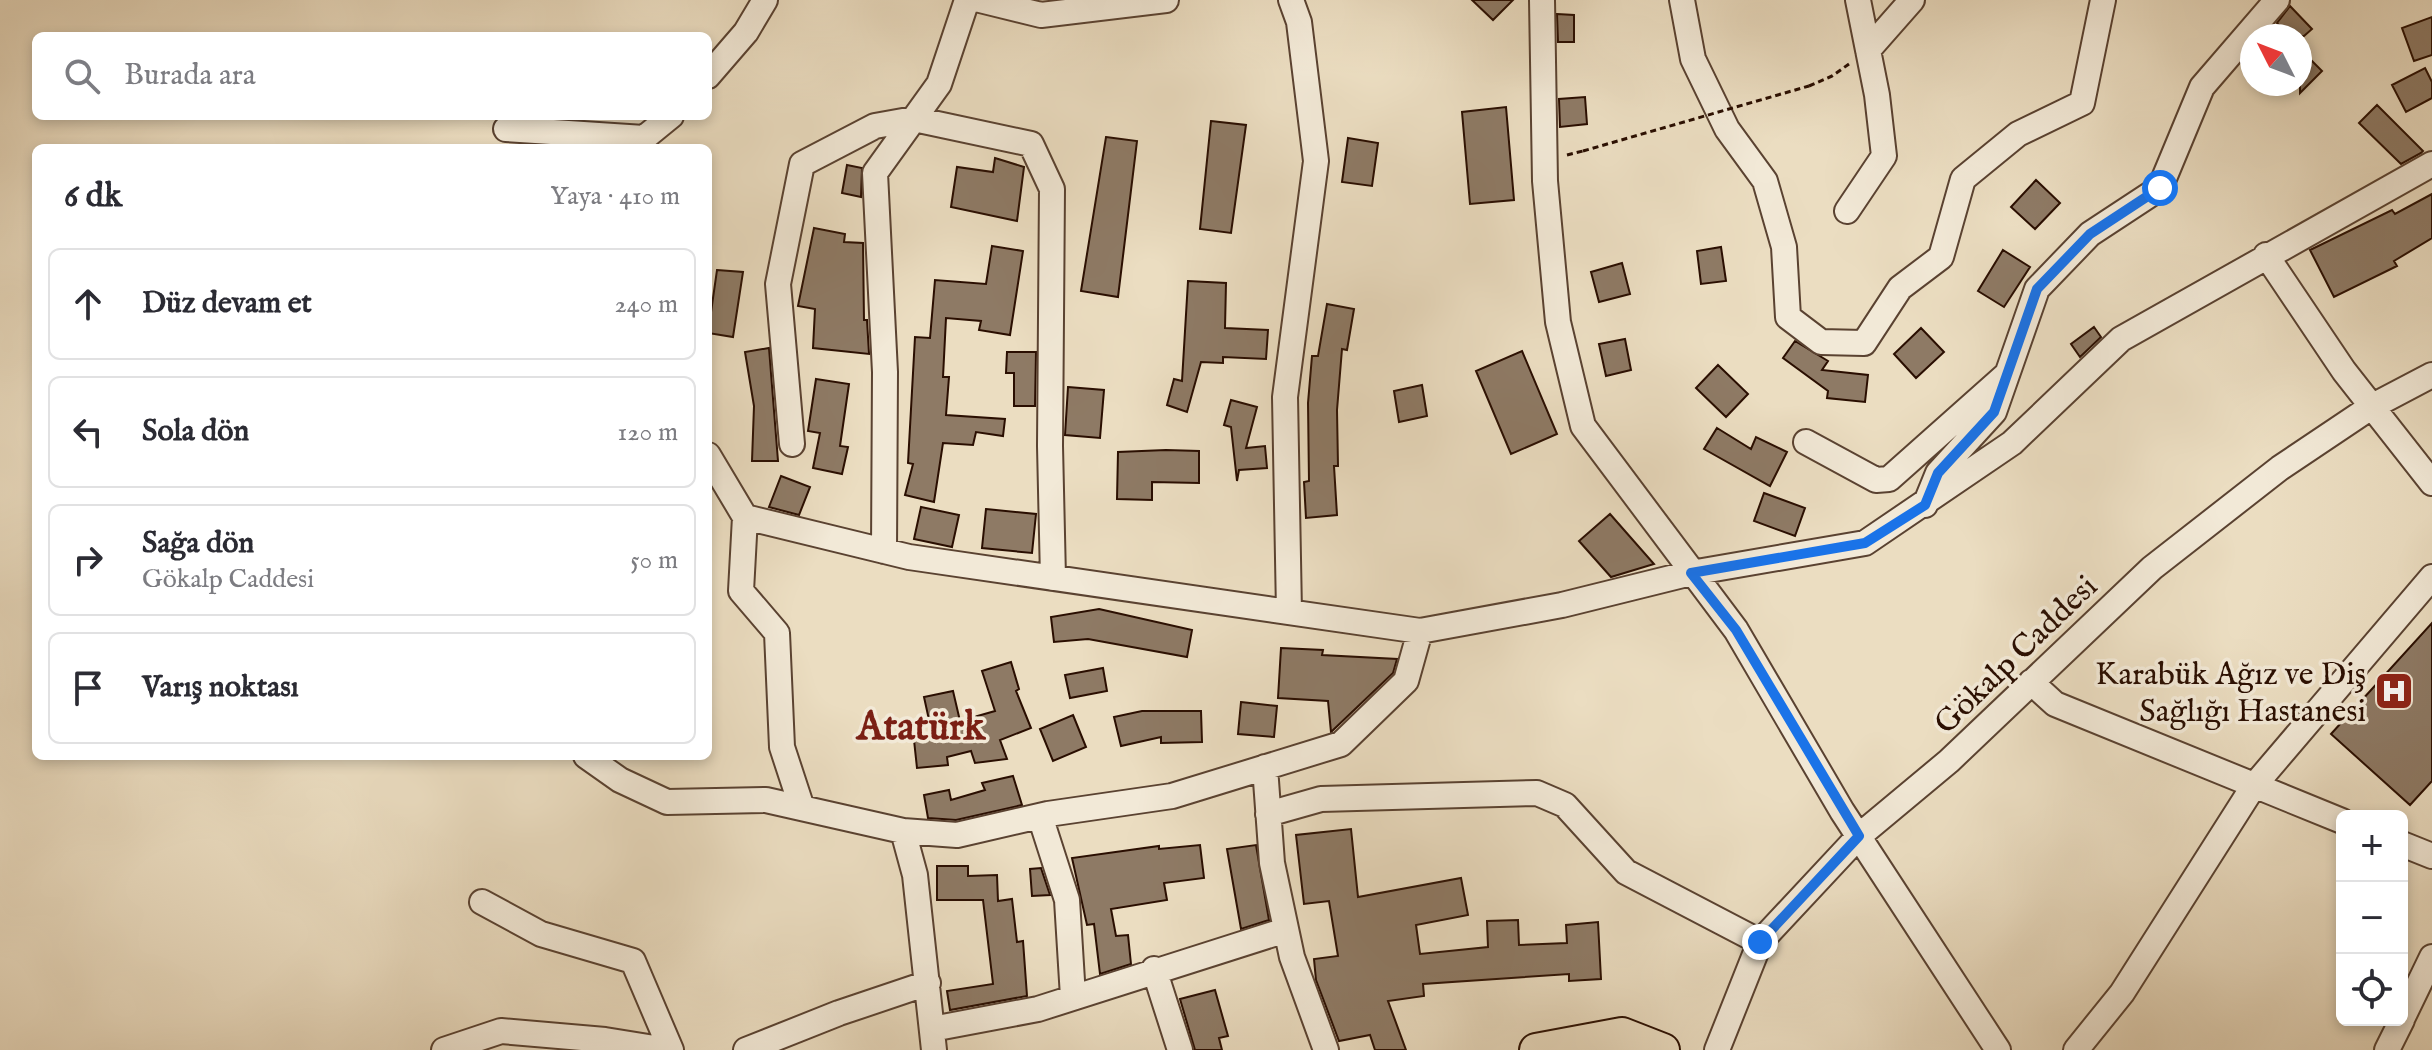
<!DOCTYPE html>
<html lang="tr">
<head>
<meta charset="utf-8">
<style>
	body { margin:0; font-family:"IM FELL English",serif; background:#f7f7f7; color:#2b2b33 }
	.controls { position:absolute; right:24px; bottom:24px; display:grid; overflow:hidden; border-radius:12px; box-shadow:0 4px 12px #0003 }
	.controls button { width:72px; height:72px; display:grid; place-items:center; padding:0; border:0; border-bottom:2px solid #e1e1e2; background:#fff; color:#2b2b33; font:40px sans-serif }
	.compass { position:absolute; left:2240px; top:24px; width:72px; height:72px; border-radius:50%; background:#fff; box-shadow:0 4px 12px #0003; rotate:312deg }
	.stop { position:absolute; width:24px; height:24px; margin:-18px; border:6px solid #1a73e8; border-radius:50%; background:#fff }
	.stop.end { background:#1a73e8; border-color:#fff; box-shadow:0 2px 8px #0008 }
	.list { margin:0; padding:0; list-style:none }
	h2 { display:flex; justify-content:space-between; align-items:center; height:104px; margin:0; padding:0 32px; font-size:34px }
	h2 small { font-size:26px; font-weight:400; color:#7c7c81 }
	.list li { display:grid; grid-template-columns:52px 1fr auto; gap:24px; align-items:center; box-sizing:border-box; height:112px; margin:0 16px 16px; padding:0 16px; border:2px solid #e1e1e2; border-radius:12px }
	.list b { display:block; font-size:30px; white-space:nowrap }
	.list p { margin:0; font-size:26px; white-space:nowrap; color:#7c7c81 }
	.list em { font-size:26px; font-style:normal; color:#7c7c81 }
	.icon { flex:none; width:44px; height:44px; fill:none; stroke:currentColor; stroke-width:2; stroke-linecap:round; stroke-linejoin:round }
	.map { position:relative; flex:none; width:2432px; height:1050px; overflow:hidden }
	.search { position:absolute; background:#fff; box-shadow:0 4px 12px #0003; left:32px; top:32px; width:680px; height:88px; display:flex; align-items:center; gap:20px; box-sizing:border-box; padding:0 28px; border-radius:12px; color:#7c7c81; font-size:30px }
	.panel { position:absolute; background:#fff; box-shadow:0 4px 12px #0003; left:32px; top:144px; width:680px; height:616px; border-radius:12px }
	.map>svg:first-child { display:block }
</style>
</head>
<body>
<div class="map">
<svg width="2432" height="1050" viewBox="0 0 2432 1050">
	<rect width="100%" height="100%" fill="#ebddc1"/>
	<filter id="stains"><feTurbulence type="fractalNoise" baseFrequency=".0025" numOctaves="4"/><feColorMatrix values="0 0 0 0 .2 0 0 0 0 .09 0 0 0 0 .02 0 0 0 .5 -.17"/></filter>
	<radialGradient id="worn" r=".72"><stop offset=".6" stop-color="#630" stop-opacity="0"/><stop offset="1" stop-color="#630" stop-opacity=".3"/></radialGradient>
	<!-- building -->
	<path fill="#8e7a65" stroke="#2a0e01" stroke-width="2" d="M1472,0H1513L1493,20Z
		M2290,6L2312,29L2304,36H2288L2277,23Z
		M1557,14L1574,15V42H1558Z
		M2432,17V55L2414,61L2402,28Z
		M2300,49L2322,71L2300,93Z
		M2425,68L2432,82V98L2406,112L2392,85Z
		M1585,97L1587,124L1560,127L1559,99Z
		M2377,105L2423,151L2421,153L2401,164L2359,123Z
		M1506,107L1514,200L1470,204L1462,112Z
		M1211,121L1246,125L1231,233L1200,229Z
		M1106,137L1137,141L1118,297L1081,291Z
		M1348,138L1378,143L1372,186L1342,182Z
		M995,158L1024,167L1017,221L951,207L957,167L993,172Z
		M847,165L862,168L861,197L842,193Z
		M2036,180L2060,203L2035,229L2011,207Z
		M2432,194V238L2394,261L2397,266L2334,297L2310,250L2392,210L2395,214Z
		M814,228L845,234L844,242L863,243L864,320H867L869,354L813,348L815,309L798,306Z
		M992,246L1023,251L1010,335L979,330L981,321L946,318L943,377H949L946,415L1005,419L1003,436L976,432L973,445L943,443L934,502L905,495L913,464L908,463L915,337L930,338L935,280L986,284Z
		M1721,247L1726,281L1701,284L1697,251Z
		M2003,250L2030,267L2004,307L1978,291Z
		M1622,263L1630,294L1599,302L1591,272Z
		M717,270L743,272L733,337L708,333Z
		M1188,281L1226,283L1225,328L1268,330L1266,359L1223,357V363L1201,362L1187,412L1167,405L1174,379L1182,381Z
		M1327,304L1354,309L1347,350L1342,349L1337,410L1338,466H1334L1337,515L1306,518L1304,482L1309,481L1308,403L1312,356H1318Z
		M2094,327L2101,337L2080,357L2071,344Z
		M1921,328L1944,352L1916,378L1894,354Z
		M1625,339L1631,370L1606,376L1599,344Z
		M1795,341L1828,361L1822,370L1868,375L1865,402L1827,398L1828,391L1783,358Z
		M769,348L778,461H752L754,406L745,352Z
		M1522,351L1557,434L1511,454L1476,371Z
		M1007,352H1036L1035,406H1014V373H1006Z
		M1718,365L1748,394L1726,417L1696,388Z
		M816,379L849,384L840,446L848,447L842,474L813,468L820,433L808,431Z
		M1422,385L1427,416L1399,422L1394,391Z
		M1068,387L1104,390L1100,438L1065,435Z
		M1231,400L1257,407L1246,448L1265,446L1267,468L1239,470L1237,481L1231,427L1224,425Z
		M1717,428L1751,449L1756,437L1787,452L1770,486L1704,449Z
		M1166,450L1199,451V483L1152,482V500L1117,499L1118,452Z
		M781,476L810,487L799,515L769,507Z
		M1764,493L1805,508L1795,536L1754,521Z
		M921,507L959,515L952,547L914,539Z
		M986,509L1036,514L1032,553L982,548Z
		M1610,514L1654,564L1611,577L1579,541Z
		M1099,609L1192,630L1187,657L1088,639L1054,642L1051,617Z
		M2432,623V781L2410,805L2331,734Z
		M1281,648L1323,650L1322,655L1397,659L1393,673L1331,732L1328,701L1278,698Z
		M1011,662L1019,689L1016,691L1031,728L1000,740L1007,759L975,763L971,751L947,757L948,765L917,768L914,740L933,738L924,697L953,691L960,721L995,711L982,671Z
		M1103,668L1107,691L1070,698L1065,675Z
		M1241,702L1277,706L1274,737L1238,734Z
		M1142,711H1201L1202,742L1161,743V737L1121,746L1114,717Z
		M1073,715L1086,747L1053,761L1040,729Z
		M1013,776L1022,805L956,820L928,818L924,795L949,790L951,800L985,790L982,783Z
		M1351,829L1358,897L1461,878L1468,915L1416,925L1420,954L1488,947L1487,921L1518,920L1519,945L1567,943L1566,925L1598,922L1601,979L1569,981V974L1423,984L1424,996L1388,1001L1406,1050H1375L1370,1035L1339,1041L1316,980L1314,959L1338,956L1329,901L1304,904L1296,835Z
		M1200,845L1204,878L1164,883L1167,900L1111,909L1116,936L1128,935L1131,964L1100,974L1094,924L1087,925L1072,858L1159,846V849Z
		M1256,845L1269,920L1241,929L1227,849Z
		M937,866H968V876L997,875L998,901L1012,899L1017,942L1023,941L1027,996L950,1010L947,991L993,984L983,900H937Z
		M1041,868L1050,895L1032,896L1030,869Z
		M1215,990L1228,1036L1219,1038L1222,1050H1195L1180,999Z"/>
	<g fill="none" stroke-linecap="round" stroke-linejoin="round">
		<defs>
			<path id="minor" d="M980,0L1041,15L1166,0
				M1542,0L1545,181L1558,322L1583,426L1736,630L1842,811L1998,1050
				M1682,0L1693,59L1727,129L1765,181L1784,247L1788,317L1821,342L1864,343L1900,288L1941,257L1963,179L2018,134L2082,103L2103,0
				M1868,50L1912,0
				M708,76L746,32L765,0
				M506,129L644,138
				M633,147L671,116
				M1847,211L1884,156L1877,95L1858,0
				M2266,255L2344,371L2432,483
				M1806,442L1876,480L1889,479L2006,375
				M792,444L778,284L802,164L875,126L914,119L1031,144L1052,189L1050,446L1053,578
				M708,455L745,517L741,591L777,633L782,747L802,808
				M1925,505L1938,473L1994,412L2037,289L2090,234L2160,188L2202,87L2277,0
				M745,517L909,557L1420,631L1562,605L1691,573L1865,543L2012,443L2121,339L2432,164
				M884,551L885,372L875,173L939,84L967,0
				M1289,612L1285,397L1316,161L1299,22L1291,0
				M2031,682L2055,704L2342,821
				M586,756L620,780L667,802L766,800L903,831L957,835L1048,814L1172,796L1341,744L1406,681L1420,631
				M1265,767L1272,863L1292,957L1326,1050
				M1268,814L1321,799L1537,793L1565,805L1626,872L1760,942
				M1040,816L1067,900L1073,997
				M903,831L915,875L934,1050
				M2402,844L2432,856
				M482,902L541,934L633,961L671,1050
				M1154,969L1180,1050
				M2402,1019L2432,957
				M932,1029L1038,1009L1286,930
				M444,1050L501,1031L605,1040L667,1050
				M746,1050L839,1013L928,983
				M1717,1050L1760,942L1859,836L1949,761L2152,568L2280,468L2371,407L2432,375
				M2076,1050L2122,993L2253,787L2432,577
				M2387,1050L2402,1020"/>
			<path id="major" d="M1536,1050L1622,1034L1663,1050"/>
		</defs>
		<!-- minor casing -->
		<use href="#minor" stroke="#5a4231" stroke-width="28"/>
		<!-- major casing -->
		<use href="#major" stroke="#2a0e01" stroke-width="36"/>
		<!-- path -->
		<path stroke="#2a0e01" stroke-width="3" stroke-dasharray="6 4" stroke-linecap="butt" d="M1809,86L1832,76L1849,64
			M1567,155L1583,151"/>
		<!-- minor -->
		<use href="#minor" stroke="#f2e9d7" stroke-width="24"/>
		<!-- major -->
		<use href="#major" stroke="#ebddc1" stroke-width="32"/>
		<!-- path-bridge -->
		<path stroke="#2a0e01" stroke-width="3" stroke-dasharray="6 4" stroke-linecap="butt" d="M1583,151L1809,86"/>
	</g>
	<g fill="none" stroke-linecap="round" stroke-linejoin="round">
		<!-- route -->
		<path stroke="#1a73e8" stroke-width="10" d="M1760,942L1859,836L1736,630L1691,573L1865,543L1925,505L1938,473L1994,412L2037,289L2090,234L2160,188"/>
	</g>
	<!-- icons -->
	<defs>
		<symbol id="hospital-square" viewBox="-11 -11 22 22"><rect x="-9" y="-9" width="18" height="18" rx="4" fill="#8f2418" stroke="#f2e9d7"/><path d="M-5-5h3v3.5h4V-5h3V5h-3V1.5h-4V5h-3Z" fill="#fff"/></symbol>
	</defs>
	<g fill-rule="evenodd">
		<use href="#hospital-square" x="2372" y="669" width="44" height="44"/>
	</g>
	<g text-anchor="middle" stroke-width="7" stroke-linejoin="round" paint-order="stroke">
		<!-- street labels -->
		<g font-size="32" fill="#2a0e01" stroke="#f2e9d7">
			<text transform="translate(2015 654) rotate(-44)" y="11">Gökalp Caddesi</text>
		</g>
		<!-- poi labels -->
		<g font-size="32" fill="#2a0e01" stroke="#f2e9d7" text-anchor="end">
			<text x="2366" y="684">Karabük Ağız ve Diş<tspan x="2366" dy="37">Sağlığı Hastanesi</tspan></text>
		</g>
		<!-- district labels -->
		<g font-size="40" font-weight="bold" fill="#7a1f14" stroke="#f2e9d7">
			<text x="921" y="739">Atatürk</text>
		</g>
	</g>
	<rect width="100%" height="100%" filter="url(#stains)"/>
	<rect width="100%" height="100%" fill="url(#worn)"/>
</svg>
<div class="controls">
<button>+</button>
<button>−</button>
<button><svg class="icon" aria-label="locate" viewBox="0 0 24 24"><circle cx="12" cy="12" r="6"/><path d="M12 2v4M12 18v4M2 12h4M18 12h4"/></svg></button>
</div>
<svg class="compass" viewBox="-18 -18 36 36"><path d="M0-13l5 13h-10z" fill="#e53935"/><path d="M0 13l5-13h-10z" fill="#7c7c81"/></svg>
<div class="stop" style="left:2160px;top:188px"></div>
<div class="stop end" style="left:1760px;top:942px"></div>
<div class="search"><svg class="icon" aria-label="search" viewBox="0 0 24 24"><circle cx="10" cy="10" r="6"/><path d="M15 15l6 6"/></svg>Burada ara</div>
<section class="panel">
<h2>6 dk<small>Yaya · 410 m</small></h2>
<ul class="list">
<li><svg class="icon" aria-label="ahead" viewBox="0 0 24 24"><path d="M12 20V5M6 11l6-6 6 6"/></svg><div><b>Düz devam et</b></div><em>240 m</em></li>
<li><svg class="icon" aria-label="left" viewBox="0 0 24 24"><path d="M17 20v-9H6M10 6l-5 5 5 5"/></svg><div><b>Sola dön</b></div><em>120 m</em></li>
<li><svg class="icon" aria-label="right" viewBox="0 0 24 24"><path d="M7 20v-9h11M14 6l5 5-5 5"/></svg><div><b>Sağa dön</b><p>Gökalp Caddesi</p></div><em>50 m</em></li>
<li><svg class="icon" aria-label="arrive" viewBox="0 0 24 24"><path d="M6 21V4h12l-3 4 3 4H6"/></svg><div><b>Varış noktası</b></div></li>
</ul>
</section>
</div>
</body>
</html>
